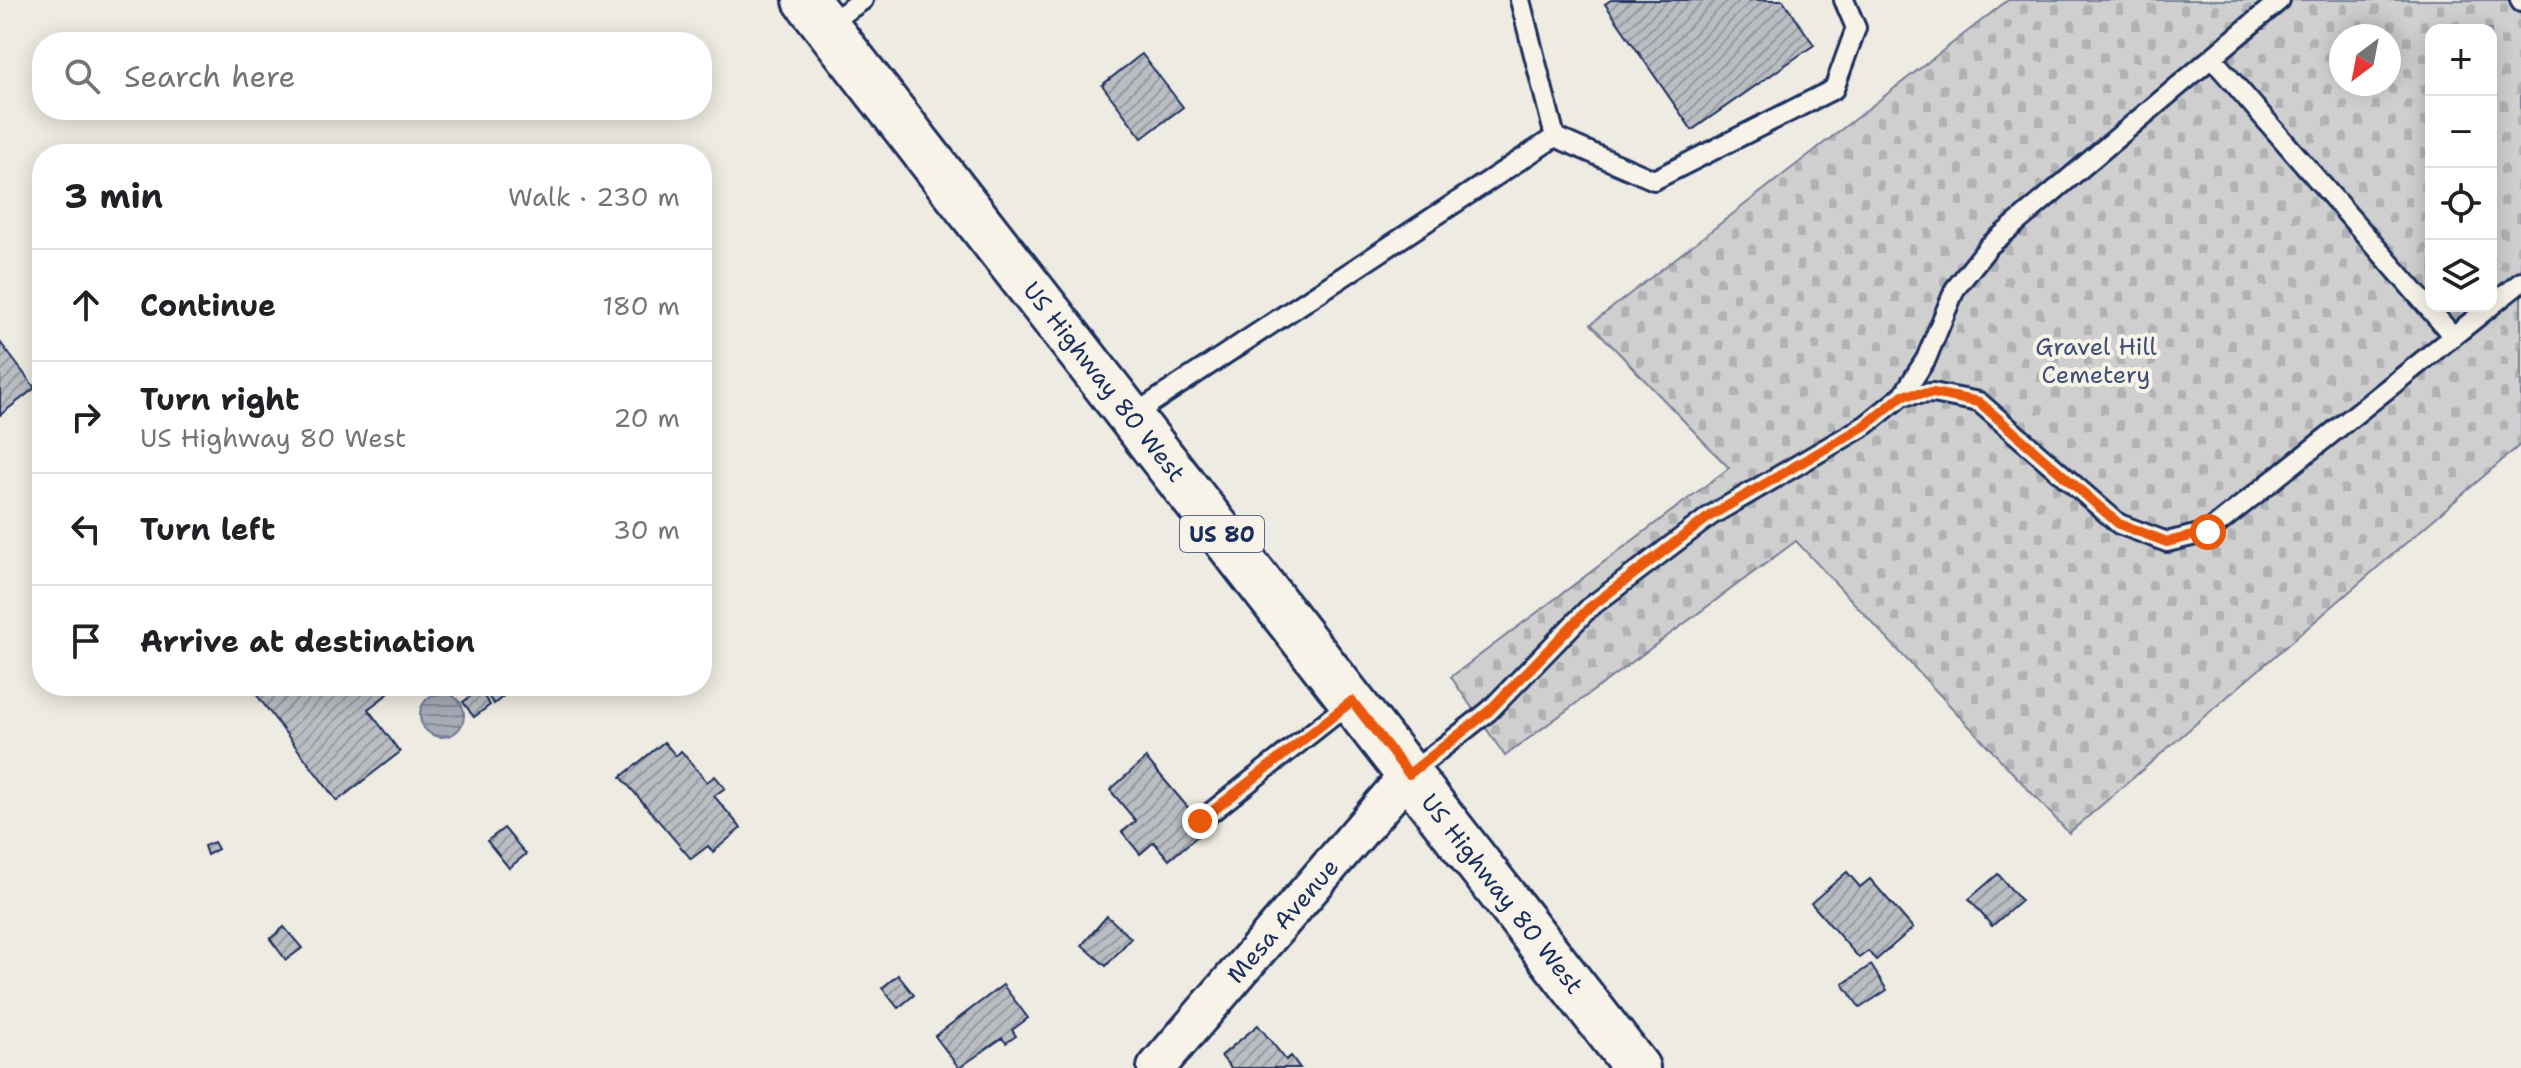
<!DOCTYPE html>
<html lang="en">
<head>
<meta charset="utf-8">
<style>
	body { margin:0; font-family:"Shantell Sans",sans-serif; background:#f6f6f6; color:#202124 }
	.controls { position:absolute; right:24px; top:24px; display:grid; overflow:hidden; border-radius:16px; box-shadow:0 4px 20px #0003 }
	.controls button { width:72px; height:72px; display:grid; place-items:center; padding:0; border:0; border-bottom:2px solid #e0e0e0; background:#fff; color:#202124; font:40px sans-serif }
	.compass { position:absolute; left:2329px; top:24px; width:72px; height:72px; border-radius:50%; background:#fff; box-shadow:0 4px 20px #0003; rotate:212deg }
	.stop { position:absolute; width:24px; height:24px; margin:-18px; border:6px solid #ea580c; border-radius:50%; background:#fff }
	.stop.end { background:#ea580c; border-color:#fff; box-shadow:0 2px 8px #0008 }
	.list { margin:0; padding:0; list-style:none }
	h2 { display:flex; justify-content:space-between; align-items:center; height:104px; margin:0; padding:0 32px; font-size:34px }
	h2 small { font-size:26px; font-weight:400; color:#757577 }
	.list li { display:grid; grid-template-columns:52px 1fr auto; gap:24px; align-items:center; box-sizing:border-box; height:112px; padding:0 32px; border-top:2px solid #e0e0e0 }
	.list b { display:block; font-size:30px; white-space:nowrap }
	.list p { margin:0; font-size:26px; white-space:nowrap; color:#757577 }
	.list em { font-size:26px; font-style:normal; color:#757577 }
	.icon { flex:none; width:44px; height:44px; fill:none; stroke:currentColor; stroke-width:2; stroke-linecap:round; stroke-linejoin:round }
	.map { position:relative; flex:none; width:2521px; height:1068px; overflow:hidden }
	.search { position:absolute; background:#fff; box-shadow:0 4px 20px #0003; left:32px; top:32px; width:680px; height:88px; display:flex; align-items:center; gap:20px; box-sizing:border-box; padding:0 28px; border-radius:32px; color:#757577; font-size:30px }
	.panel { position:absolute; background:#fff; box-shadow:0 4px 20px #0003; left:32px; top:144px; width:680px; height:552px; border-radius:32px }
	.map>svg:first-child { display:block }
</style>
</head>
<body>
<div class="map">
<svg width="2521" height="1068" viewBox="0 0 2521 1068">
	<defs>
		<pattern id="cemetery-stones" width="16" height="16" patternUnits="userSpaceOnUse" patternTransform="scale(2)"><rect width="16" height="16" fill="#cfcfcf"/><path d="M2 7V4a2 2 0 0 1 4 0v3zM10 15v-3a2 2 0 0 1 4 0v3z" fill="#b1b2b4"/></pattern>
		<pattern id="water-rules" width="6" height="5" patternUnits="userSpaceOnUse" patternTransform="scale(2)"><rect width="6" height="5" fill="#a6abb5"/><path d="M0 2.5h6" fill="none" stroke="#868c96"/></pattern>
		<pattern id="building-hatch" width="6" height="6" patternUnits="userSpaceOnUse" patternTransform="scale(2)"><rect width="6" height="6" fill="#babdc2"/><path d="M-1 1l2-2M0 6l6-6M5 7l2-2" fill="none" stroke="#969aa1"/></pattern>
	</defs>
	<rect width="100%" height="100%" fill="#eeebe2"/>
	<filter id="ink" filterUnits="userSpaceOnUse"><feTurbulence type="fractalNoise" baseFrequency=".0125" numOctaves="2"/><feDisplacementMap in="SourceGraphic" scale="16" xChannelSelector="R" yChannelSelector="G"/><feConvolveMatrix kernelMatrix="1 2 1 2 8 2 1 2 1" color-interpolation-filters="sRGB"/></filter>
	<g filter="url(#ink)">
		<!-- cemetery -->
		<path fill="url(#cemetery-stones)" stroke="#757f96" stroke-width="2" fill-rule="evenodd" d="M2008,0H2521V444L2069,833L1796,541L1505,756L1451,677L1729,468L1591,324ZM2431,30H2491V306H2431ZM2341,36H2389V84H2341Z"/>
		<!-- water -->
		<path fill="url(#water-rules)" stroke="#6e7992" stroke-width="2" d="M420 715a22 22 0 1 1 44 0a22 22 0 1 1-44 0Z"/>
		<!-- building -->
		<path fill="url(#building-hatch)" stroke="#1b2f5e" stroke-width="2" d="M1611,0H1783L1814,45L1692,130L1605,4Z
			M1142,54L1183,107L1142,138L1102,85Z
			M0,342L35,388L0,415Z
			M250,686H383L389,693L368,709L400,752L337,801Z
			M480,686H511L513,688L494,704Z
			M479,690L490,705L474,717L463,702Z
			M664,742L676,756L681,751L707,782L715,776L725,788L714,796L741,828L713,852L708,846L691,859L621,777Z
			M1146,758L1206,829L1169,860L1154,842L1140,854L1122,832L1136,821L1110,790Z
			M504,828L526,854L509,868L487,841Z
			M214,842L218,849L207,855L204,846Z
			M1847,872L1860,887L1870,879L1913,928L1876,960L1868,951L1859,958L1811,903Z
			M1998,874L2021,901L1992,926L1969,899Z
			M1107,916L1131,938L1106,966L1082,945Z
			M284,927L302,948L286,960L270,939Z
			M1871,965L1887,990L1860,1008L1843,984Z
			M898,975L914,995L898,1008L882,988Z
			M1003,985L1028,1018L1012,1030L1016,1036L1006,1043L1002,1038L959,1068L935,1036Z
			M1258,1025L1286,1060L1291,1056L1300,1068H1231L1221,1056Z"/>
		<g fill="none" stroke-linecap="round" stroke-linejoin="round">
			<defs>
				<path id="service" d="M1520,0L1555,137L1654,180L1834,89L1856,28L1844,0
					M2520,0L2521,2
					M826,25L863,0
					M2212,58L2453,336
					M2491,306L2521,282
					M1903,395L1933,393L1979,402L2119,524L2167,542L2208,532L2491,306
					M1130,417L1555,137
					M1409,774L1489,711L1589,608L1710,516L1866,425L1903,395L1926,359L1955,289L1989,246L2280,0
					M1200,821L1352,701"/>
				<path id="minor" d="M1156,1068L1409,774"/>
				<path id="primary" d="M806,0L1637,1068"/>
			</defs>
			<!-- service casing -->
			<use href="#service" stroke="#1b2f5e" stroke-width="24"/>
			<!-- minor casing -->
			<use href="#minor" stroke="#1b2f5e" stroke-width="42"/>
			<!-- primary casing -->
			<use href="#primary" stroke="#1b2f5e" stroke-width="50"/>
			<!-- service -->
			<use href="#service" stroke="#f7f3e8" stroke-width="18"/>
			<!-- minor -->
			<use href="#minor" stroke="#f7f3e8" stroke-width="36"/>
			<!-- primary -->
			<use href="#primary" stroke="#f7f3e8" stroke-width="44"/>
		</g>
	</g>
	<g fill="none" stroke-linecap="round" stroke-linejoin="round" filter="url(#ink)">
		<!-- route -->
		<path stroke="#ea580c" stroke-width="10" d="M1200,821L1352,701L1409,774L1489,711L1589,608L1710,516L1866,425L1903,395L1933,393L1979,402L2119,524L2167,542L2208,532"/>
	</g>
	<g text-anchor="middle" stroke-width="8" stroke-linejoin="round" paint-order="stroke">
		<!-- shield labels -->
		<rect fill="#f7f3e8" stroke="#5d6a87" stroke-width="2" x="1180" y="516" width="84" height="36" rx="6"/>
		<g font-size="22" font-weight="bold" fill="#1b2f5e">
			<text x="1222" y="542">US 80</text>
		</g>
		<!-- park labels -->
		<g font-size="24" fill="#3f4f75" stroke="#f7f3e8">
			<text x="2096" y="355">Gravel Hill<tspan x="2096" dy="28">Cemetery</tspan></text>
		</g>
		<!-- street labels -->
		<g font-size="24" fill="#1b2f5e" stroke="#f7f3e8">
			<text transform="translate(1104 382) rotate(52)" y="8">US Highway 80 West</text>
			<text transform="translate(1502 894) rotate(52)" y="8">US Highway 80 West</text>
			<text transform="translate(1283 921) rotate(-49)" y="8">Mesa Avenue</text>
		</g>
	</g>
</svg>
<div class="controls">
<button>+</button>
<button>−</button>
<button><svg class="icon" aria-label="locate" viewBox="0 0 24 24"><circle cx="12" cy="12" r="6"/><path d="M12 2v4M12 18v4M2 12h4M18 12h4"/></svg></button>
<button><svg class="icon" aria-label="layers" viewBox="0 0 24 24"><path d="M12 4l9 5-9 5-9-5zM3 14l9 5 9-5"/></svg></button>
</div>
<svg class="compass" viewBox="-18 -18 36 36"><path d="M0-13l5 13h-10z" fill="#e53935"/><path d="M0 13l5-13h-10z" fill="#757577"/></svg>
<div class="stop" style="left:2208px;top:532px"></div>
<div class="stop end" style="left:1200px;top:821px"></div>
<div class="search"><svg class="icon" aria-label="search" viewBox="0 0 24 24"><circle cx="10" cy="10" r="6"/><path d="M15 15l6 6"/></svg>Search here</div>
<section class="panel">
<h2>3 min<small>Walk · 230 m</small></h2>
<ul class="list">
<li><svg class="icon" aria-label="ahead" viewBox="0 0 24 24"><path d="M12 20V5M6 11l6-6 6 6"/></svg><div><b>Continue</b></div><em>180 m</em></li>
<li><svg class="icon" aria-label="right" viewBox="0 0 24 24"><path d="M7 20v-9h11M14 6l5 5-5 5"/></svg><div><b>Turn right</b><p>US Highway 80 West</p></div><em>20 m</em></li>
<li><svg class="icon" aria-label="left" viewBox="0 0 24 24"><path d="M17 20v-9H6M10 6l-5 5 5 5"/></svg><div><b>Turn left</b></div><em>30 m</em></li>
<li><svg class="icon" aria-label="arrive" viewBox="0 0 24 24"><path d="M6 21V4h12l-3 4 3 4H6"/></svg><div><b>Arrive at destination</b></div></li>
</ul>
</section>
</div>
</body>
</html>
